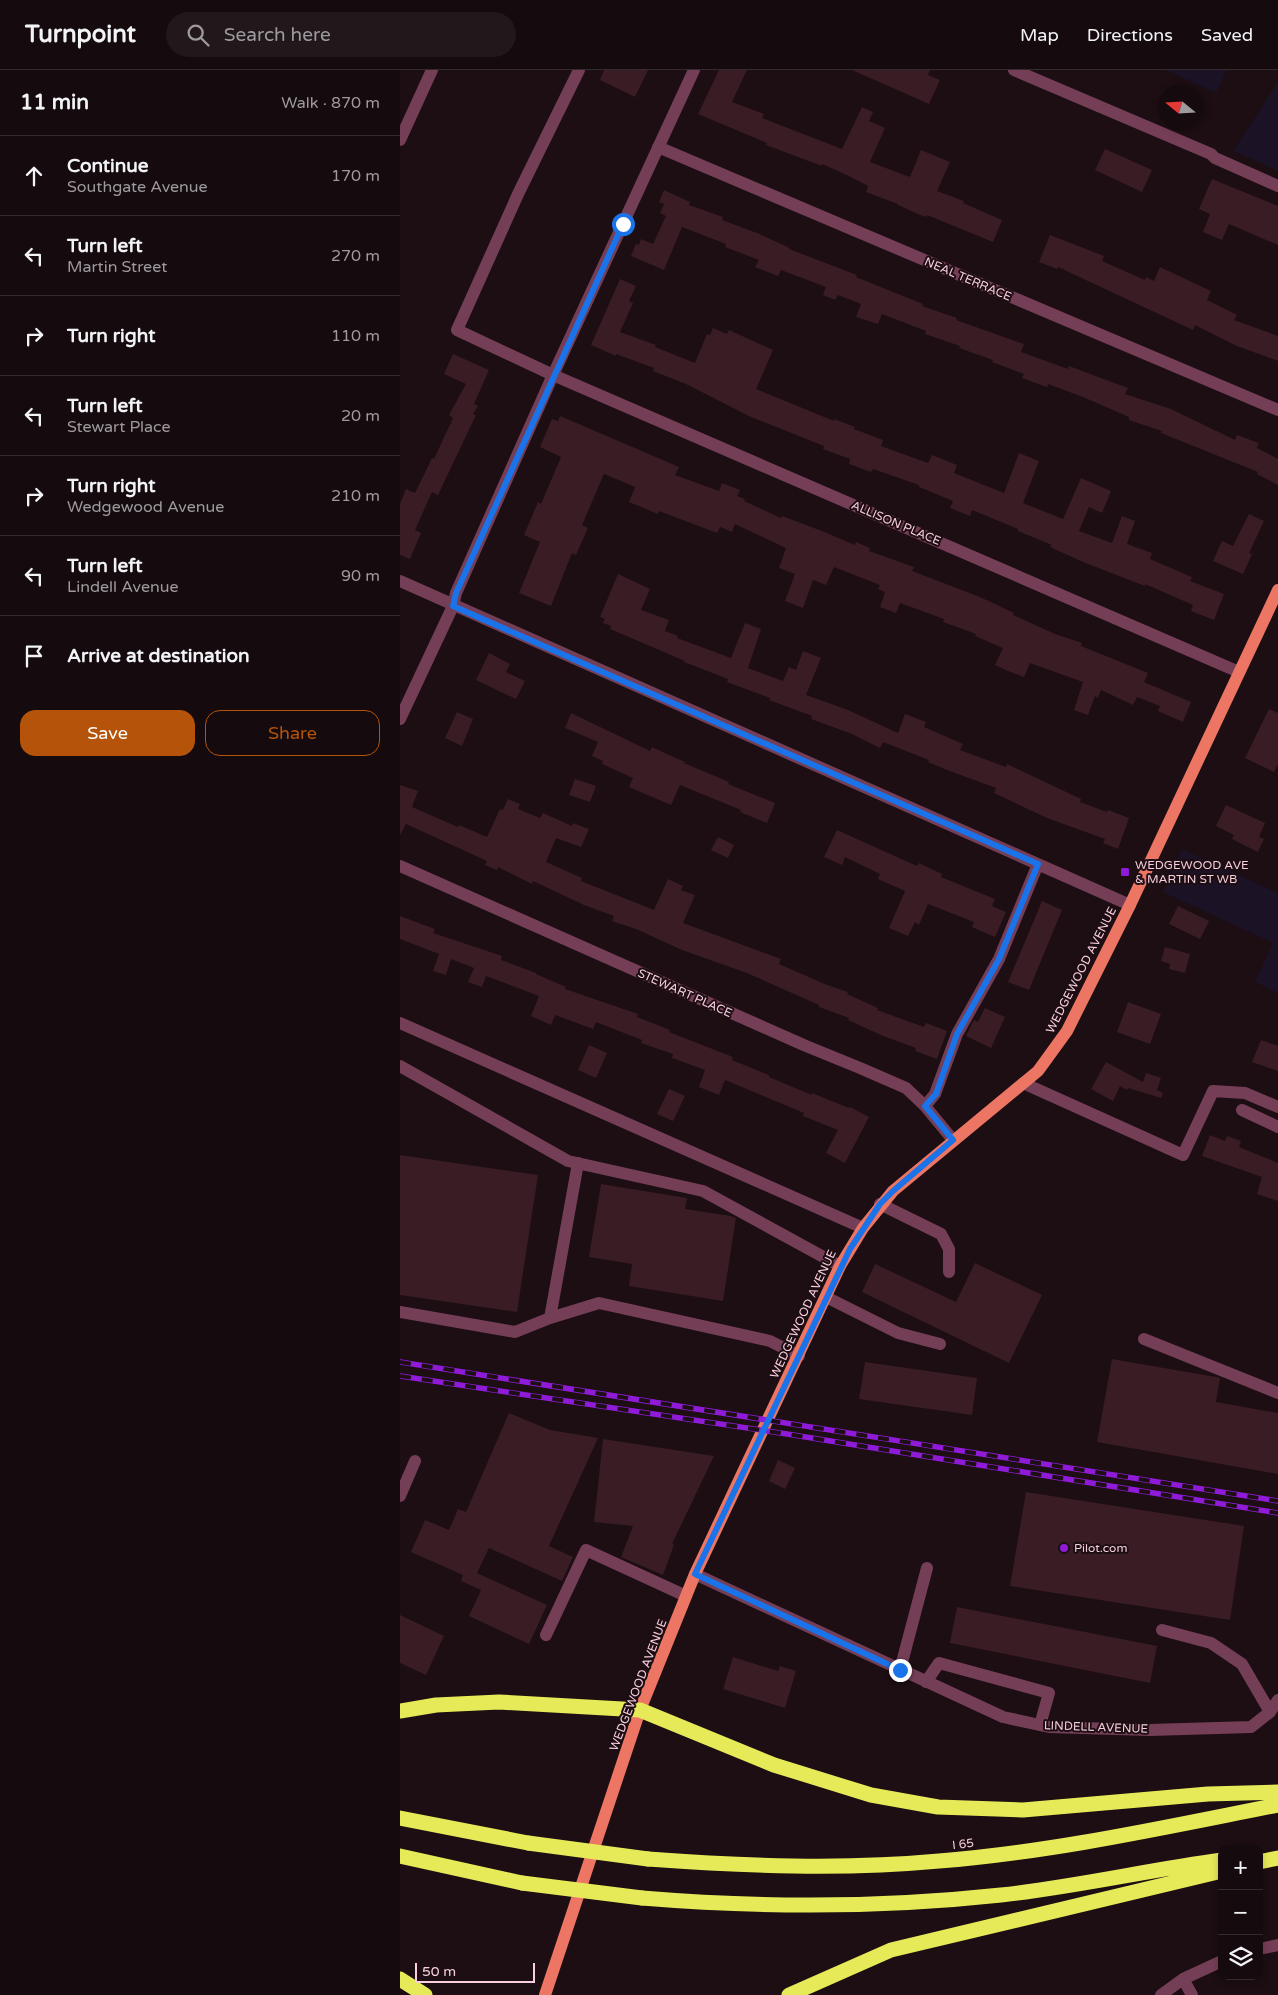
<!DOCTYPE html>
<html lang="en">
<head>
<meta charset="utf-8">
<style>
	body { margin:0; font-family:"Varela Round",sans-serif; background:#22181c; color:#f1f3f6 }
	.controls { position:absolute; right:15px; bottom:15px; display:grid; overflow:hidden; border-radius:10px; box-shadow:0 2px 8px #0003 }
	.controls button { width:45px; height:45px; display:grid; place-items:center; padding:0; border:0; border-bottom:1px solid #342b2e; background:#150a0e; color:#f1f3f6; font:25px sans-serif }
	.compass { position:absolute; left:758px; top:15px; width:45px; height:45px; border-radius:50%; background:#150a0e; box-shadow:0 2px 8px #0003; rotate:288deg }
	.scale { position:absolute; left:15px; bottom:12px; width:120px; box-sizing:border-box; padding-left:5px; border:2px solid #f9cede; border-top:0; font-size:14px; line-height:18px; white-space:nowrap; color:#f9cede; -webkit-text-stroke:4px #1c0e12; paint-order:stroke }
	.stop { position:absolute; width:15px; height:15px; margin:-11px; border:4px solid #1a73e8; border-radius:50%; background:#fff }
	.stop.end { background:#1a73e8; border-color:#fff; box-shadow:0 1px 5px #0008 }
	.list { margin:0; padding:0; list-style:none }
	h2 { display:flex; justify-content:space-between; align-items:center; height:65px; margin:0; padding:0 20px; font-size:21px }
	h2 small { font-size:16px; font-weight:400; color:#9d9a9e }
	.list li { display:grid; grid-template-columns:32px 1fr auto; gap:15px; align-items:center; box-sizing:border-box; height:80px; padding:0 20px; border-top:1px solid #342b2e }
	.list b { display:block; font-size:19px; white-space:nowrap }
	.list p { margin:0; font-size:16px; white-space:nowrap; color:#9d9a9e }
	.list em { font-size:16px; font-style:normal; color:#9d9a9e }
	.actions { display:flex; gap:10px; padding:15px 20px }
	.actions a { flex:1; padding:11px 0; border:1px solid #b45309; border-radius:15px; text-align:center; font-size:18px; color:#b45309 }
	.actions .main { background:#b45309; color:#fff }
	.icon { flex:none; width:28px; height:28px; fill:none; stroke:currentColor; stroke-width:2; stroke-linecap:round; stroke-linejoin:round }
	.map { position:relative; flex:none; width:878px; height:1925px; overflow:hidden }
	header { display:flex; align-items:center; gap:30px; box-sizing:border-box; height:70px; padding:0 25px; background:#150a0e; border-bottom:1px solid #342b2e }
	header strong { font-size:24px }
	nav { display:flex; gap:28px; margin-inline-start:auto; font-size:18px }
	.search { width:350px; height:45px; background:#22181c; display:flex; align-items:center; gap:12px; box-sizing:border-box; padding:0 18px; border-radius:28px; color:#9d9a9e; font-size:19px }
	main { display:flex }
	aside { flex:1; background:#150a0e }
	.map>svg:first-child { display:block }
</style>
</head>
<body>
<header>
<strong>Turnpoint</strong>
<div class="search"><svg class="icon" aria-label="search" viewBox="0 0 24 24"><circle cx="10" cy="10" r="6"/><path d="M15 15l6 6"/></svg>Search here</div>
<nav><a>Map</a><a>Directions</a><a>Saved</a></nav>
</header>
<main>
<aside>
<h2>11 min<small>Walk · 870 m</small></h2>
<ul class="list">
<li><svg class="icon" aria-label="ahead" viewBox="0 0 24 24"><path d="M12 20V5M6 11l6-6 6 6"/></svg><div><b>Continue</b><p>Southgate Avenue</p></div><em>170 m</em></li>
<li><svg class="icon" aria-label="left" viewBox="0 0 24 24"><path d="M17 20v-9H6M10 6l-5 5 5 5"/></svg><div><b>Turn left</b><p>Martin Street</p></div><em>270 m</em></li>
<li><svg class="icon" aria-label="right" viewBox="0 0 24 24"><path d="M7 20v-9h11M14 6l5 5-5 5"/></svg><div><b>Turn right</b></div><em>110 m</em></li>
<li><svg class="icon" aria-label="left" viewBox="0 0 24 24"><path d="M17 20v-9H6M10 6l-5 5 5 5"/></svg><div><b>Turn left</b><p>Stewart Place</p></div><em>20 m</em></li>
<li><svg class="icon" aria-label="right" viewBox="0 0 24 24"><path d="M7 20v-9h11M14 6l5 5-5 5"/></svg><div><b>Turn right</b><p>Wedgewood Avenue</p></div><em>210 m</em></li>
<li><svg class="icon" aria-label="left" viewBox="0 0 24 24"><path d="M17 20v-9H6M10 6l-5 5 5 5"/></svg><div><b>Turn left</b><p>Lindell Avenue</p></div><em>90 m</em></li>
<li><svg class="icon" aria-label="arrive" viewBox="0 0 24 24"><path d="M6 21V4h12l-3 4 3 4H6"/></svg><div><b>Arrive at destination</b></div></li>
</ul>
<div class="actions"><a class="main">Save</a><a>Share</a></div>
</aside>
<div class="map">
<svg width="878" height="1925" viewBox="0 0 878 1925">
	<rect width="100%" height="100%" fill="#1c0e12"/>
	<!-- green -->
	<path fill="#1b1225" d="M765,0H827L816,23Z
		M878,12V101L833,81Z
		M782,779L878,823V923L855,912L873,873L763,822Z"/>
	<!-- building -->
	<path fill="#3a1c25" d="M204,0H248L235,27L200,10Z
		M319,0H347L332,32L364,44L362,48L442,79L462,37L473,42L469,51L485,58L470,92L510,107L521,80L550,92L537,121L564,131L563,133L602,150L593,172L527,145L526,147L518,144L498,135V134L466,122L468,116L449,106L422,94V96L366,75L367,73L298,44Z
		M452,0H530L528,5L540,10L529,34Z
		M705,79L752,100L742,122L695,100Z
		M812,109L878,136V175L829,154L822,170L803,162L810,144L799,139Z
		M264,120L290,132L289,135L323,147L322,150L357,163L390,178L389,179L457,205L456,207L523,234L522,236L557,248L556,250L624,274L621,282L668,299L669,296L717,314L728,318L725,324L771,339L835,370L837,365L859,373L857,378L878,389V415L857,404L858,402L761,363L762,361L729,350V347L683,327L648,314L647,317L622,308L624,304L592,292L593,290L559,278L560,276L525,264L526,261L482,244L478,254L456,247L461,234L438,225L435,230L423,225L426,217L381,200L378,206L355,197L359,190L325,177L326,174L282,157L264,200L231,186L236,174L239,175L241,169L253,174L266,146L260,143L264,134L259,132Z
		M650,165L704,186L702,191L745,210L746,207L754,211L760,197L811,221L807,230L837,245L834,250L878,266V291L837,276L795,255L793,260L658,197L657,199L639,192Z
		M220,209L236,216L229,231L233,233L220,262L256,275L255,277L295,293L307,264L310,265L313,258L327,264L329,260L373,280L356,319L434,351V349L455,357L454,359L483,370L481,376L528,393L532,385L557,395L554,403L604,423L619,383L639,391L623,433L663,449L681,408L711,421L702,443L689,437L679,461L712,473L722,446L735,451L727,474L752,483L750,489L792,507L790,511L824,524L814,550L791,541L793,535L745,514V516L683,492L650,477L652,475L618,461V459L572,440L570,446L550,438L553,431L519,417V415L473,399L471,402L449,394L450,389L423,379L424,376L351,347L286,314L253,301L254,298L216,284V286L191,275Z
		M53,284L89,300L74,334L78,336L73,344L76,345L38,425L32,422L15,460L21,463L10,489L0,485V434L6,419L15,423L32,388L34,389L53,348L49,345L66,314L44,304Z
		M160,346L279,397L275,405L319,421L322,413L340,420L337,426L345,429L344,431L381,448L382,446L422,461L455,475L456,472L470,478L469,481L514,497L512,501L580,527L614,543L613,545L655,564L682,573L681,576L748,603L744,612L791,632L783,652L758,641L760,636L737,627L733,635L701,620L698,628L695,626L688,645L674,640L683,612L630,593L624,607L608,601L595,595L603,578L575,566L576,564L543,552L544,549L500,533L496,543L480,537L485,522L478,519L480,515L434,497L426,515L413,510L403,538L385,531L395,504L379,498L386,478L335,454L332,462L320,457L317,463L259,441L258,444L229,432L235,417L204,404L182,455L188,458L176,485L172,483L151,536L119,523L140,472L124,465L138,432L141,434L161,387L140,377L152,349L158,351Z
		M849,444L864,451L849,483L852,484L843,504L813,491L822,471L833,476Z
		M218,504L250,519L241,540L269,550L265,561L278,566L277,568L331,588L345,553L361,559L348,598L383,611L389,597L396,600L403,581L421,588L406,625L448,640L498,663L505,644L526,652L524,657L563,674L560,680L606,697L607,694L681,729L680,732L707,742L708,740L729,748L718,779L703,773L705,769L647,748L594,723L596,718L547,700L528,692L529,690L483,672L480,678L452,664L411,649L412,646L369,630L370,628L327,612L328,609L284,592L285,591L210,559L211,556L203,553L205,549L200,547Z
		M89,583L110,594L106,602L125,611L116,629L76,610Z
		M869,639L878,643V694L874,702L845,688Z
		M57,642L73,649L62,676L45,668Z
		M171,643L250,681L252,677L269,685L285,692L284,693L329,712L328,714L375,733L367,753L340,742L341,740L280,715L271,735L229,717L233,708L202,694L203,691L192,686L198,672L165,658Z
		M175,709L196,716L190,732L169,725Z
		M0,715L18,721L12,737L58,757L59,755L87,767L100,739L103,740L108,729L120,734L118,739L140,748L143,743L172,756L173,753L189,759L181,777L156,768L146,792L182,808L181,811L254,840L268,809L283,816L281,820L295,825L283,853L381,889L379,894L427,915L448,922L447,924L478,938L477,940L524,957L526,953L547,961L537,989L515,981L516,978L483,966L448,950L449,948L419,937V935L347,903L282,880L236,859L212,851L214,846L184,835L133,811L132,814L98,797L97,800L85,795L87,791L6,754L0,765Z
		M826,735L865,753L859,767L864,769L858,782L832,769L834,765L816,756Z
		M437,760L517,796L519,793L542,804L541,807L595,829L592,836L606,842L595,867L572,857L574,852L528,834L519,855L515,852L508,866L489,858L505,821L478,809L480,804L445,787L442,795L424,787Z
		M318,767L334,775L328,788L311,780Z
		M642,831L662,840L629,920L608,912Z
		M778,836L809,851L800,869L769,854Z
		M0,846L35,859L33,863L102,886L101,890L136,903V904L166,917L165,919L238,944L237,947L270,960L269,962L333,987L332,990L369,1005V1007L412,1025V1023L449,1038L450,1037L469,1047L445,1093L426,1083L438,1060L403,1046L404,1043L325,1010L319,1025L299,1017L305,1000L272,988L273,984L241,973L242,970L196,952L193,959L155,945L151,955L131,946L139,926L86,906L82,917L68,912L74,898L51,889L46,905L33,901L39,884L0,869Z
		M765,877L790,884L785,903L769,899L770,894L761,891Z
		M728,932L761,944L750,974L717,962Z
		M585,938L605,947L591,978L566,966L574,950L578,952Z
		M861,970L878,976V1001L852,992Z
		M189,975L207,983L196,1008L178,1000Z
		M706,992L743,1012L746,1003L761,1008L757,1020L763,1023L761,1028L728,1018L727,1020L720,1016L713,1031L691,1019Z
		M269,1019L285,1026L273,1051L257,1044Z
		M810,1065L825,1071L827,1066L841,1071L839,1077L878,1093V1131L857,1124L862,1107L802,1086Z
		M0,1085L138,1105L117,1242L0,1225Z
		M201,1114L287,1128L285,1139L331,1146L336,1148L323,1231L229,1216L232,1194L189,1187Z
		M575,1193L642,1225L609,1293L462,1222L475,1194L556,1232Z
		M712,1289L816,1307L820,1308L816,1332L878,1343V1404L697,1372Z
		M465,1292L577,1308L572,1345L459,1329Z
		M109,1343L150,1360L198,1368L149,1476L173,1487L162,1511L89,1478L77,1503L147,1535L129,1574L69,1546L81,1520L61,1511L63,1505L11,1482L25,1450L49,1460L58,1439L66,1442Z
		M203,1369L314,1386L272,1474L274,1475L263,1505L221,1487L233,1456L194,1452Z
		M378,1390L395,1398L385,1419L369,1411Z
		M626,1422L844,1456L830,1550L610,1516Z
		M557,1537L757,1576L750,1613L550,1573Z
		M0,1545L44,1566L26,1605L0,1593Z
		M333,1587L378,1601L380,1596L396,1601L385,1638L323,1619Z"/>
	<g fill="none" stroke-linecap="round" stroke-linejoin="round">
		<!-- minor -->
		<path stroke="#753e57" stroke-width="12" d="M179,0L119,122L57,260L153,305L839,602
			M614,0L811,84L815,88L878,116
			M0,70L32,0
			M258,77L878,340
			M0,511L730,835
			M0,649L53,536L56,523L153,305L294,0
			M0,796L406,976L460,998L506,1018L525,1036L553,1070
			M0,953L463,1158
			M0,996L168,1091L303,1121L440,1196
			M623,1013L783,1085L813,1021L845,1023L878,1037
			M525,1036L535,1024L557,964L599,889L638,794
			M842,1040L878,1057
			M480,1134L541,1164L549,1179V1202
			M426,1227L498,1263L540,1274
			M0,1242L115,1262L150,1248L199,1233L370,1271L399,1286
			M150,1248L178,1093
			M744,1269L878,1323
			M0,1426L15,1391
			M295,1504L603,1647L649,1657L750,1660L851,1657L870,1642L878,1630
			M762,1560L811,1573L842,1594L870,1642
			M146,1565L186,1480L286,1526
			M500,1600L527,1498
			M526,1612L539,1593L649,1623L640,1655
			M859,1879L878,1875
			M783,1909L792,1925
			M761,1925L783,1909L822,1891"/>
		<!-- major -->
		<path stroke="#ec7563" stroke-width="12" d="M145,1925L240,1640L295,1504L440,1196L463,1158L493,1121L638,1001L667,961L730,835L878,520"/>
		<!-- highway -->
		<path stroke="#e6ea58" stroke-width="15" d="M0,1641L36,1635L99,1632L240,1640L374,1695L471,1725L538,1737L623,1740L808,1724L878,1722
			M0,1748L128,1773
			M0,1786L122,1813
			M248,1789C345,1796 442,1800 539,1791C653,1782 766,1757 878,1735
			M859,1792L878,1788
			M242,1828C363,1838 481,1838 601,1825C675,1817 748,1800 822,1790
			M0,1909L25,1925
			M389,1925L491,1880L822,1801"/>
		<defs>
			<path id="rail" d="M0,1292L878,1431
				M0,1306L387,1364L878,1443"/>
		</defs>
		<!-- rail casing -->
		<use href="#rail" stroke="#8f1bd9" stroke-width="5.5"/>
		<!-- rail -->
		<use href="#rail" stroke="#1c0e12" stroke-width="4" stroke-dasharray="11" stroke-linecap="butt"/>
		<!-- highway-bridge -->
		<path stroke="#e6ea58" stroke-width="15" d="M128,1773L248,1789
			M122,1813L242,1828"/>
	</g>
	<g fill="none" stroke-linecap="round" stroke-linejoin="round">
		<!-- route -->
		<path stroke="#1a73e8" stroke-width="6" d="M223,154L56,523L53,536L638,794L599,889L557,964L536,1024L525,1036L553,1070L493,1121L480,1134L450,1179L295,1504L500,1600"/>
	</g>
	<!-- markers -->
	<g fill="#8f1bd9" stroke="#1c0e12" stroke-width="2">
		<rect x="720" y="797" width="10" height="10" rx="2.5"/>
		<circle cx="664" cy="1478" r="5"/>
	</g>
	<g text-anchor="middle" stroke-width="4" stroke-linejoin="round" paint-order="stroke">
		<!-- street labels -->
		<g font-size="12" fill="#f9cede" stroke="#1c0e12">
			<text transform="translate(568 209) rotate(23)" y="4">NEAL TERRACE</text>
			<text transform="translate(496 453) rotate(23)" y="4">ALLISON PLACE</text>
			<text transform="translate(681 900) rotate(-63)" y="4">WEDGEWOOD AVENUE</text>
			<text transform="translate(285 923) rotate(24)" y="4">STEWART PLACE</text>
			<text transform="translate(403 1244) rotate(-65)" y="4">WEDGEWOOD AVENUE</text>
			<text transform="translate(238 1615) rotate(-69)" y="4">WEDGEWOOD AVENUE</text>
			<text transform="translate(696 1657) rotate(2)" y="4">LINDELL AVENUE</text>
			<text transform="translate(563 1774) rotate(-7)" y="4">I 65</text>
		</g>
		<!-- poi labels -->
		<g font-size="12" fill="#f9cede" stroke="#1c0e12" text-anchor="start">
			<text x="735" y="799">WEDGEWOOD AVE<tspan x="735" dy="14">&amp; MARTIN ST WB</tspan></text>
			<text x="674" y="1482">Pilot.com</text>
		</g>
	</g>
</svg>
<div class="controls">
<button>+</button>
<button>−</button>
<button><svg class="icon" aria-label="layers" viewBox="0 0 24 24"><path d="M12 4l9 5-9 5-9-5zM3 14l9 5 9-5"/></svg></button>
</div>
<svg class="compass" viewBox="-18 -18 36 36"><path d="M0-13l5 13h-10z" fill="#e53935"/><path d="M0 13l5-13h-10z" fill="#9d9a9e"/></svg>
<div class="scale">50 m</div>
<div class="stop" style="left:223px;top:154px"></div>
<div class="stop end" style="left:500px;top:1600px"></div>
</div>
</main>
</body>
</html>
